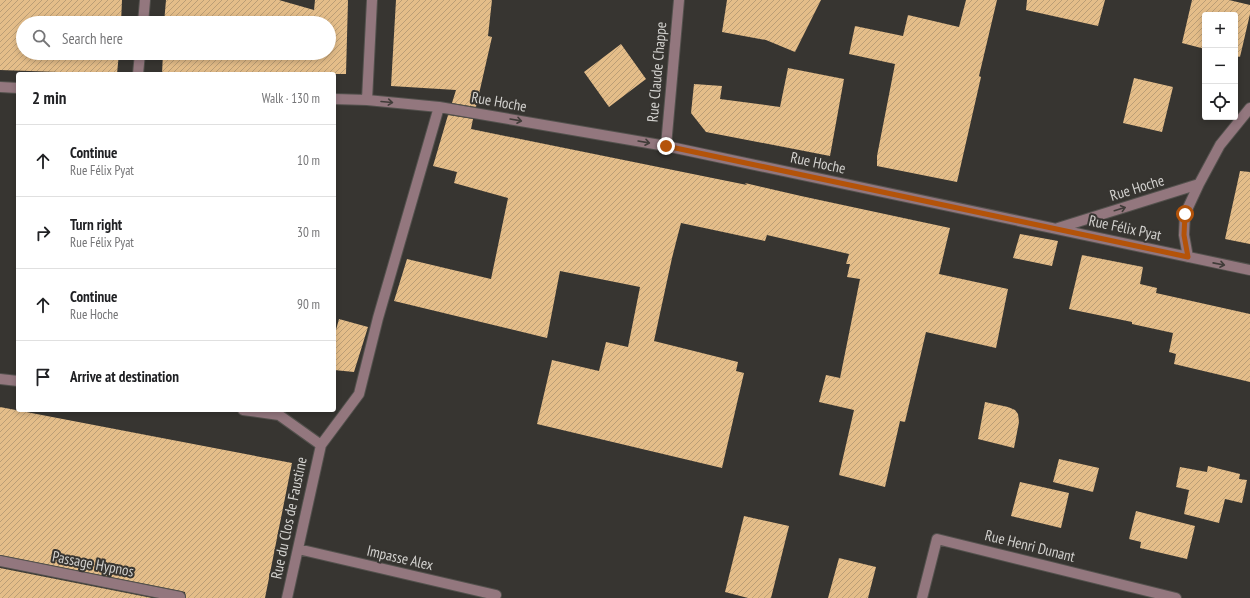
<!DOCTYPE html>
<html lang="en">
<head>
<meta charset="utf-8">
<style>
	body { margin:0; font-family:"PT Sans Narrow",sans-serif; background:#f6f6f6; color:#202124 }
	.controls { position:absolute; right:12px; top:12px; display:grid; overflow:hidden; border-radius:4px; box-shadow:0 2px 6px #0003 }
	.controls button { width:36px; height:36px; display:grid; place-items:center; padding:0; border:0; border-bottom:1px solid #e0e0e0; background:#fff; color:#202124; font:20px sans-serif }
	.stop { position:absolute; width:12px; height:12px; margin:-9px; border:3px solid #b45309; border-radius:50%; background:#fff }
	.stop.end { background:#b45309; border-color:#fff; box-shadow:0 1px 4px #0008 }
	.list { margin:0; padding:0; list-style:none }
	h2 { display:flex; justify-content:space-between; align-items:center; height:52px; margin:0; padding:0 16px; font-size:17px }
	h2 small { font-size:13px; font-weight:400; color:#757577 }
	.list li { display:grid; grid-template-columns:26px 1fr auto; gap:12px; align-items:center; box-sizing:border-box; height:72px; padding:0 16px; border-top:1px solid #e0e0e0 }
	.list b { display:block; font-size:15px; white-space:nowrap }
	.list p { margin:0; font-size:13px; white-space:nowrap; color:#757577 }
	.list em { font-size:13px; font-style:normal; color:#757577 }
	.icon { flex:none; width:22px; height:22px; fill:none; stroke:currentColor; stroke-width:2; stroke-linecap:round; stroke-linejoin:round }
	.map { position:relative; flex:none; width:1250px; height:598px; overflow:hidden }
	.search { position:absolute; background:#fff; box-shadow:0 2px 6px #0003; left:16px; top:16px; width:320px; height:44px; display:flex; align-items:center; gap:10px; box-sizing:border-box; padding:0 14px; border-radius:22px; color:#757577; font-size:15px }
	.panel { position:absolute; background:#fff; box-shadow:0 2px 6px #0003; left:16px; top:72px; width:320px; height:340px; border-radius:4px }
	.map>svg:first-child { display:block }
</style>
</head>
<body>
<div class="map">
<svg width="1250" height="598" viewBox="0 0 1250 598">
	<defs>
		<pattern id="building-hatch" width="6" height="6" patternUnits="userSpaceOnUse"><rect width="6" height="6" fill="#e4bd89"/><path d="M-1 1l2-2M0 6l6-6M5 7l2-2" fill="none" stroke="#bb9e76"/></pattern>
	</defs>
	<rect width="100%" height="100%" fill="#373531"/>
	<!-- building -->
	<path fill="url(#building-hatch)" d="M0,0H122L121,23H23V53H119L117,74L0,70Z
		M166,0H279L314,10L315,0H348L346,74H162L163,53H329V23H164Z
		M396,0H492L488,36L492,37L476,107L452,103L456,90L391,86Z
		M727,0H821L795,52L766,40L722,32Z
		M966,0H997L979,76L981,77L957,182L877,166V156L895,64L849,54L855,26L903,36L908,15L959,27Z
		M1027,0H1105L1098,26L1026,10Z
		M1192,0H1229L1250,5V14L1240,57L1235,56V15H1205V49L1182,43Z
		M621,44L646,79L609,107L584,72Z
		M788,68L844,79L830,156L706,132L691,113L694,84L722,86L720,99L780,107Z
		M1134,78L1173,87L1162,132L1123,123Z
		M448,115L473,119L471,129L747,185L745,183L801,196L950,228L939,274L1008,289L996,348L926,332L905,422L900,421L885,487L839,475L854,410L819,402L826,375L840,378L860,279L847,277L850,264H846L849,254L767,235L765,241L681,223L672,258L654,341L738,362L736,371L744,373L722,468L537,424L552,360L599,371L606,342L628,347L640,287L560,271L547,338L394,301L407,259L491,279L508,198L454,183L457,172L433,166Z
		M1240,171L1250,172V244L1225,239Z
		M1020,234L1058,241L1052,266L1013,258Z
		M1082,255L1143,267L1140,284L1157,288L1156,293L1250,314V382L1174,364L1176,354L1169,352L1173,333L1132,324V322L1069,309Z
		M339,319L368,327L354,372L334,370V337Z
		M985,402L1008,407L1015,410L1018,414L1019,422L1014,448L978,439Z
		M0,407L292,463L265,598H186L185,592L181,591L0,555Z
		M1059,459L1099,468L1093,492L1053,482Z
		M1208,466L1240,474L1239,479L1247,480L1242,503L1225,499L1219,523L1184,514L1189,490L1176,487L1180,467L1207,472Z
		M1020,482L1069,493L1061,528L1011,516Z
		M1136,511L1195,526L1187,559L1140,548L1141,542L1129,539Z
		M744,516L789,526L771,598H748L725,592Z
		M839,558L876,567L868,598H828Z
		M0,568L152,598H0Z"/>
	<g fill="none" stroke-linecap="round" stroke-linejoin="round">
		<defs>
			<path id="minor" d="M143,23L145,0
				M138,74L140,53
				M0,87L18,88
				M334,99L367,100L439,107L666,146L1250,270
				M367,100L372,0
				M666,146L679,0
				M1058,228L1199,184
				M1188,257L1184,235L1185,214L1199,184L1220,145L1250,108
				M0,379L18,381
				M243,410L279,415L321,445
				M298,549L496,595
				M0,561L180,597
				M287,598L321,445L359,394L378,318L439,107
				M922,598L937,539L1176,598"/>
		</defs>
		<!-- minor casing -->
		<use href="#minor" stroke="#53514d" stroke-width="12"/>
		<!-- minor -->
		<use href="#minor" stroke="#93777e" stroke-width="10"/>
	</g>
	<!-- one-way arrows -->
	<defs><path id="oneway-shaft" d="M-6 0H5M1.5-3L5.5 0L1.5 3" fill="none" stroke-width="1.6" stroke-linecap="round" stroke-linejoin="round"/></defs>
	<g stroke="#403c39">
		<use href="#oneway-shaft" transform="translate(387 102) rotate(5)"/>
		<use href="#oneway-shaft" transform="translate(516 120) rotate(10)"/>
		<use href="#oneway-shaft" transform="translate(644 142) rotate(10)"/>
		<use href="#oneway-shaft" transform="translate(1120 209) rotate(-17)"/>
		<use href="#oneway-shaft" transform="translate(1219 264) rotate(11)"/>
	</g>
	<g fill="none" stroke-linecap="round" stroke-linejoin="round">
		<!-- route -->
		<path stroke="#b45309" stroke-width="5" d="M666,146L1188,257L1184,235L1185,214"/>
	</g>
	<g text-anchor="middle" stroke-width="4" stroke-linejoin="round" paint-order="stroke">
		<!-- street labels -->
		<g font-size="15" fill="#d3d2cf" stroke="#373531">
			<text transform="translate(657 72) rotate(-85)" y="5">Rue Claude Chappe</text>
			<text transform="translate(499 102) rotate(10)" y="5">Rue Hoche</text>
			<text transform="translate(818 163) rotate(12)" y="5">Rue Hoche</text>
			<text transform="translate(1137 188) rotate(-17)" y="5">Rue Hoche</text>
			<text transform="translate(1125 228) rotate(12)" y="5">Rue Félix Pyat</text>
			<text transform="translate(289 518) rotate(-78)" y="5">Rue du Clos de Faustine</text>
			<text transform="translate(1030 546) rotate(14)" y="5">Rue Henri Dunant</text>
			<text transform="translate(400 558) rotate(13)" y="5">Impasse Alex</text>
			<text transform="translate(93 564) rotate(11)" y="5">Passage Hypnos</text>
		</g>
	</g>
</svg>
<div class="controls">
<button>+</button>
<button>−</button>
<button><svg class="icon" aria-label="locate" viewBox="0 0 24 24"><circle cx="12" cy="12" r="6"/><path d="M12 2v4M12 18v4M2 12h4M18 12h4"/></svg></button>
</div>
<div class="stop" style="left:1185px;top:214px"></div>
<div class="stop end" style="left:666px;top:146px"></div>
<div class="search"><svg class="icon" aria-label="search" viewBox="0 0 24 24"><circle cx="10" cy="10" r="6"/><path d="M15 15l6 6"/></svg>Search here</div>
<section class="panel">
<h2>2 min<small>Walk · 130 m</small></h2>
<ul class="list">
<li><svg class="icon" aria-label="ahead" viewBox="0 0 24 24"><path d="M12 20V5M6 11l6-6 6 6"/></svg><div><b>Continue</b><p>Rue Félix Pyat</p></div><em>10 m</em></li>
<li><svg class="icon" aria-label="right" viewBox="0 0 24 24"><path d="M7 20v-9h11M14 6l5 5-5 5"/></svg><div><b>Turn right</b><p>Rue Félix Pyat</p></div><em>30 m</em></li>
<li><svg class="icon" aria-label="ahead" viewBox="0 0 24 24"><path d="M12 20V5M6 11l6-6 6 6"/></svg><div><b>Continue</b><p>Rue Hoche</p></div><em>90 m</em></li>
<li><svg class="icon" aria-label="arrive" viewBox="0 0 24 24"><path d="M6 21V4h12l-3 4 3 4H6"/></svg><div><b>Arrive at destination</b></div></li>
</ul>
</section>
</div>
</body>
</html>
